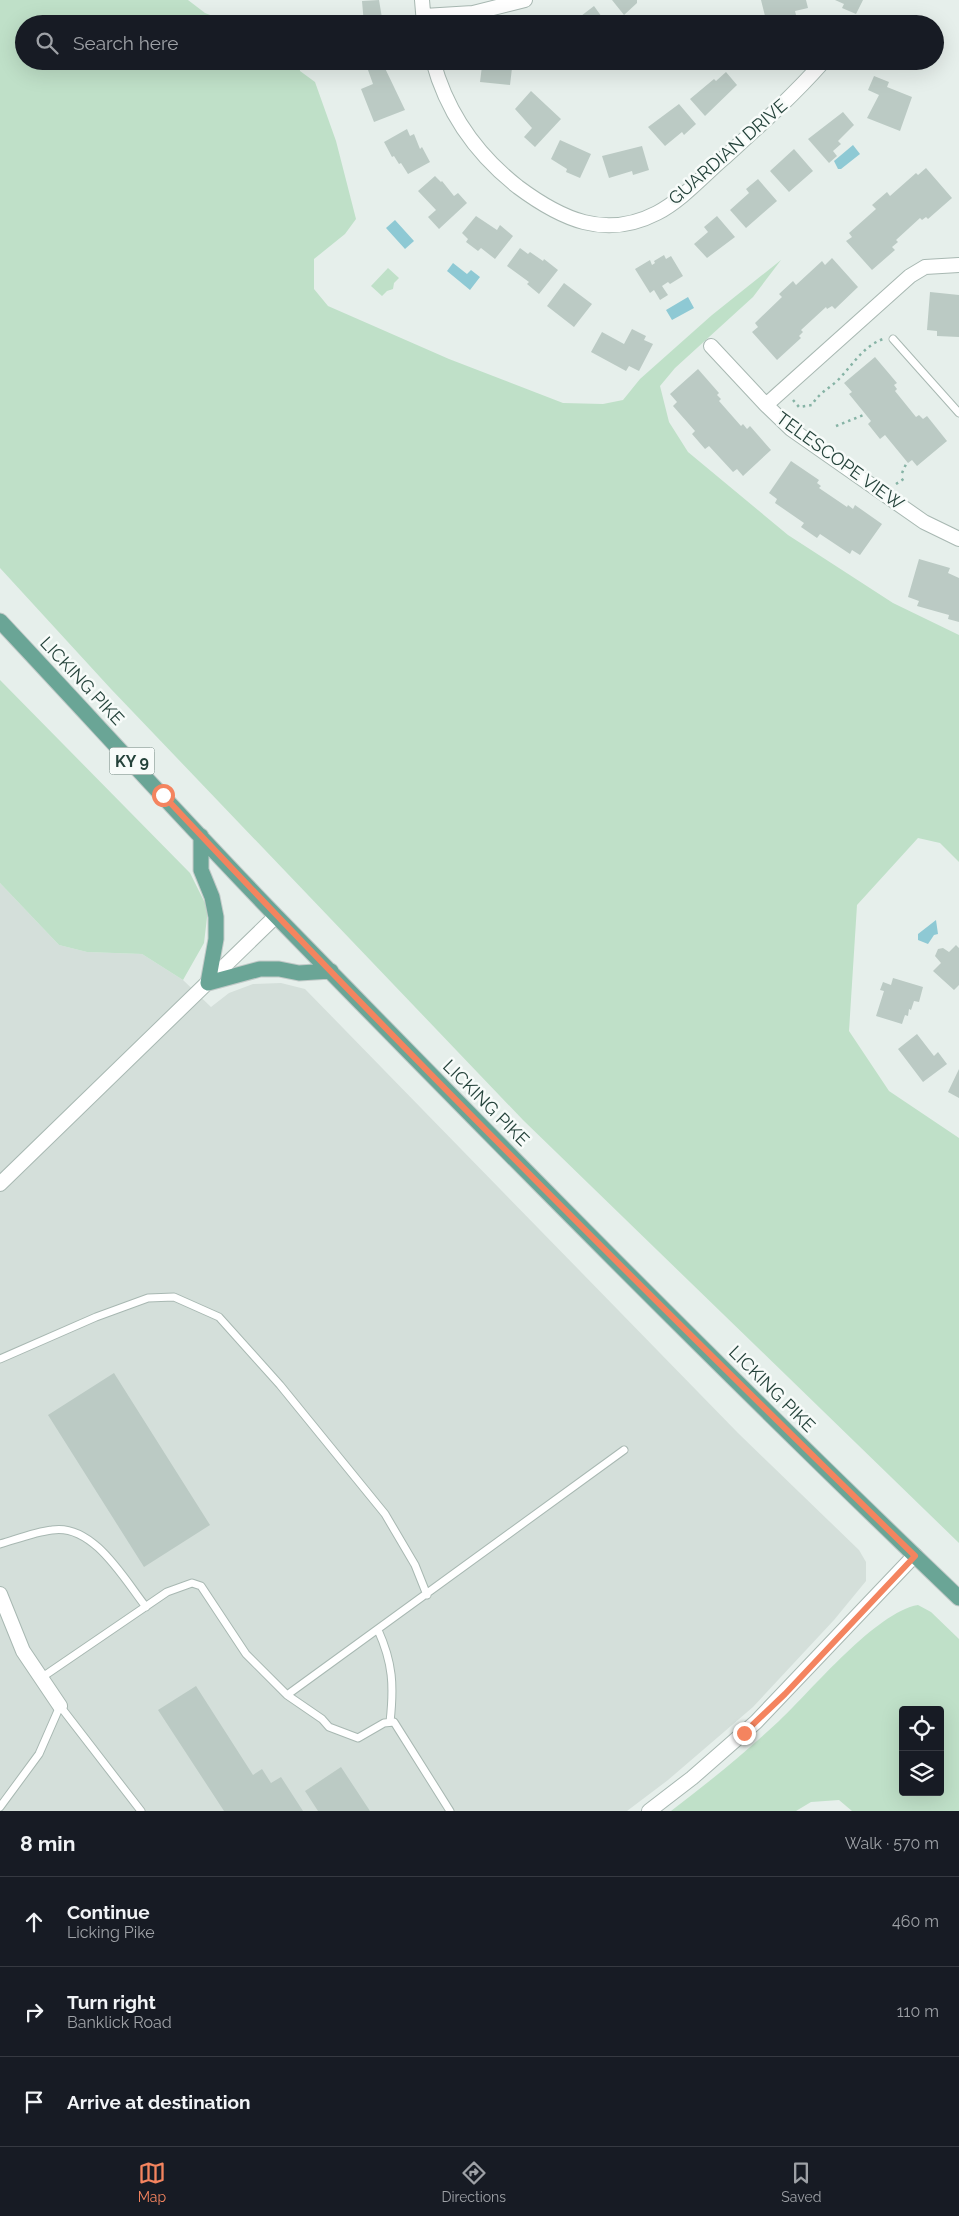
<!DOCTYPE html>
<html lang="en">
<head>
<meta charset="utf-8">
<style>
	body { margin:0; font-family:Raleway,sans-serif; background:#242831; color:#f1f3f6 }
	.controls { position:absolute; right:15px; bottom:15px; display:grid; overflow:hidden; border-radius:5px; box-shadow:0 5px 20px #0002 }
	.controls button { width:45px; height:45px; display:grid; place-items:center; padding:0; border:0; border-bottom:1px solid #363941; background:#171b24; color:#f1f3f6; font:25px sans-serif }
	.stop { position:absolute; width:15px; height:15px; margin:-11px; border:4px solid #f4845f; border-radius:50%; background:#fff }
	.stop.end { background:#f4845f; border-color:#fff; box-shadow:0 1px 5px #0008 }
	.list { margin:0; padding:0; list-style:none }
	h2 { display:flex; justify-content:space-between; align-items:center; height:65px; margin:0; padding:0 20px; font-size:21px }
	h2 small { font-size:16px; font-weight:400; color:#9ea1a6 }
	.list li { display:grid; grid-template-columns:32px 1fr auto; gap:15px; align-items:center; box-sizing:border-box; height:90px; padding:0 20px; border-top:1px solid #363941 }
	.list b { display:block; font-size:19px; white-space:nowrap }
	.list p { margin:0; font-size:16px; white-space:nowrap; color:#9ea1a6 }
	.list em { font-size:16px; font-style:normal; color:#9ea1a6 }
	.icon { flex:none; width:28px; height:28px; fill:none; stroke:currentColor; stroke-width:2; stroke-linecap:round; stroke-linejoin:round }
	.map { position:relative; flex:none; width:959px; height:1811px; overflow:hidden }
	.search { position:absolute; background:#171b24; box-shadow:0 5px 20px #0002; left:15px; right:15px; top:15px; height:55px; display:flex; align-items:center; gap:12px; box-sizing:border-box; padding:0 18px; border-radius:28px; color:#9ea1a6; font-size:19px }
	.sheet { height:335px; background:#171b24 }
	nav { display:flex; justify-content:space-around; align-items:center; box-sizing:border-box; height:70px; border-top:1px solid #363941; background:#171b24; font-size:14px; color:#9ea1a6 }
	nav a { display:grid; justify-items:center; gap:2px }
	nav .on { color:#f4845f }
	.map>svg:first-child { display:block }
</style>
</head>
<body>
<div class="map">
<svg width="959" height="1811" viewBox="0 0 959 1811">
	<rect width="100%" height="100%" fill="#e6efeb"/>
	<!-- built -->
	<path fill="#d4dfda" d="M0,883L59,945L87,952L142,954L183,980L211,1007L229,993L253,984L281,983L305,989L738,1433L859,1550L866,1562V1581L834,1620L753,1707L668,1780L627,1811H0Z"/>
	<!-- green -->
	<path fill="#bfe0c8" fill-rule="evenodd" d="M0,0H188L205,13L234,24H24V61H299L300,71L315,82L336,141L356,219L345,234L314,259V289L328,306L449,359L563,403L603,404L623,400L640,379L712,315L781,260L753,297L675,368L660,386L669,422L688,452L788,535L893,603L959,635V862L940,843L918,838L857,905L849,1031L889,1091L959,1138V1543L523,1120L111,689L0,568Z
		M388,268L399,278L394,283L393,289L387,291L382,296L371,286Z
		M0,680L190,873L208,909L204,943L183,980L142,954L87,952L59,945L0,883Z
		M918,1605L931,1612L959,1639V1811H852L839,1800L811,1802L796,1811H671C709,1782 745,1753 779,1721C812,1690 876,1612 918,1605ZM903,1710H940V1792H903Z"/>
	<!-- water -->
	<path fill="#8ec9d4" d="M853,145L860,154L841,169H838L834,161Z
		M395,220L414,241L405,249L386,228Z
		M453,263L467,274L471,270L480,277L470,290L447,271Z
		M688,297L694,308L672,320L666,310Z
		M936,920L938,934L934,935L928,944L918,940V934Z"/>
	<!-- building -->
	<path fill="#bbcac4" d="M379,0L383,24H364L362,1Z
		M612,0H637V3L624,15Z
		M761,0H806L808,8L795,11L796,15L786,17V20L764,24L763,21L766,20Z
		M835,0H863L856,14L842,8L844,4Z
		M594,6L607,24H580L585,20L581,16Z
		M896,18L898,24H877V23Z
		M490,61H515V68H512L510,85L480,82L482,66L489,67Z
		M731,61H746L737,69Z
		M881,61H895V62L882,65Z
		M383,64L405,110L374,122L361,89L373,84L368,70Z
		M726,72L737,85L705,116L690,99L714,79L716,81Z
		M874,76L889,82L887,87L912,97L900,131L867,118L879,95L868,90Z
		M531,91L561,119L535,147L524,137L532,128L515,109Z
		M679,104L696,124L684,135L682,132L665,146L648,127Z
		M843,112L854,125L838,141L841,144L833,151L837,156L829,163L808,139Z
		M407,129L410,136L414,134L420,149L422,147L430,162L408,174L401,163L399,164L394,156L392,157L384,142Z
		M560,140L591,154L580,178L566,172L567,169L551,159Z
		M642,146L649,170L633,175L632,171L609,178L602,156Z
		M794,149L813,171L789,192L770,171Z
		M926,168L952,198L928,219L926,217L922,220L920,218L896,240L898,242L892,247L895,250L872,270L846,241L852,237L849,233L876,209L872,205L887,192L890,196L916,173L918,175Z
		M435,176L441,182L442,181L454,196L458,193L467,203L439,229L428,217L436,210L418,191Z
		M758,179L777,201L746,228L730,210L749,193L746,189Z
		M476,216L497,230L500,225L513,236L495,259L481,248L478,251L466,242L468,239L462,233Z
		M717,216L735,237L707,258L694,244L708,232L704,227Z
		M520,248L528,254L530,252L543,261L544,259L558,270L539,294L527,284L529,282L507,266Z
		M664,255L666,259L671,256L683,276L670,284L668,282L662,286L668,295L660,300L654,290L650,293L635,269L650,260L652,265L655,263L654,261Z
		M832,258L858,287L835,309L832,306L827,309L826,307L801,330L803,332L799,336L801,338L777,360L752,332L758,327L755,323L782,297L779,294L793,281L796,285L822,261L825,265Z
		M564,283L592,304L574,327L547,306Z
		M930,292L959,295V337L937,336V331L927,330Z
		M632,329L646,336L644,340L653,344L639,371L629,366L626,371L591,352L602,332L624,344Z
		M875,357L897,383L894,385L897,389L895,391L916,417L919,415L923,419L927,416L947,441L917,466L912,460L908,463L885,435L880,439L868,424L871,421L849,394L852,392L844,383Z
		M698,369L719,393L717,395L721,399L719,401L741,426L743,424L747,429L750,426L771,450L743,476L737,469L733,472L709,446L705,449L692,434L695,431L673,406L677,402L670,394Z
		M791,461L819,480L817,483L821,486L819,488L847,507L848,505L853,509L855,505L882,524L860,555L852,550L850,554L820,534L817,538L801,527L804,523L775,503L777,499L769,493Z
		M919,559L950,568L948,573L959,578V622L948,619L949,615L917,606L919,601L908,597Z
		M956,945L959,948V985L954,990L933,971L941,963L935,956L938,949L943,948L949,952Z
		M893,978L923,987L919,1002L914,1001L911,1010L909,1009L908,1016L905,1015L902,1024L876,1016L884,991L880,990L883,982L891,985Z
		M917,1034L934,1056L938,1052L947,1064L923,1082L898,1049Z
		M959,1069V1098L948,1092Z
		M114,1373L210,1525L144,1567L48,1415Z
		M196,1686L253,1775L262,1769L271,1783L281,1777L303,1811H224L158,1710Z
		M341,1767L370,1811H318L305,1791Z"/>
	<g fill="none" stroke-linecap="round" stroke-linejoin="round">
		<defs>
			<path id="lane" d="M893,339L959,413
				M0,1359L96,1317L148,1298L174,1297L219,1317L280,1385L385,1514L415,1565L427,1595
				M0,1544C17,1539 35,1532 52,1530C93,1523 124,1579 146,1607
				M378,1630C393,1663 394,1686 390,1722
				M41,1678L167,1592L192,1583L201,1586L246,1654L287,1695L322,1719L329,1727L358,1738L384,1723L394,1722L450,1811
				M287,1695L624,1450
				M60,1706L141,1811
				M0,1807L39,1754L60,1706"/>
			<path id="street" d="M422,0L424,24
				M424,16L473,13L525,0
				M433,61C447,113 476,154 518,187C561,219 605,240 657,213C682,200 703,176 724,158C758,127 792,97 822,63
				M711,346L766,405L791,429L924,522L959,539
				M766,405L910,276L925,267L959,265
				M0,1184L276,916
				M0,1594L23,1651L60,1706
				M649,1811L692,1778L756,1722L915,1555"/>
			<path id="primary" d="M0,621C92,719 183,820 277,917C501,1147 727,1376 959,1598
				M201,836V870L212,897L216,917V939L208,983L260,969H279L299,973L331,971"/>
		</defs>
		<!-- lane casing -->
		<use href="#lane" stroke="#a8b8b2" stroke-width="9"/>
		<!-- street casing -->
		<use href="#street" stroke="#a8b8b2" stroke-width="16"/>
		<!-- primary casing -->
		<use href="#primary" stroke="#c2cac8" stroke-width="17"/>
		<!-- path -->
		<path stroke="#86b3a5" stroke-width="2.5" stroke-dasharray="2.5 4" stroke-linecap="butt" d="M793,400L799,407L812,405C818,394 828,389 837,381C853,365 862,347 883,339
			M836,426L866,414
			M902,473L907,462
			M896,484L905,478"/>
		<!-- lane -->
		<use href="#lane" stroke="#fff" stroke-width="7"/>
		<!-- street -->
		<use href="#street" stroke="#fff" stroke-width="14"/>
		<!-- primary -->
		<use href="#primary" stroke="#6aa596" stroke-width="15"/>
	</g>
	<g fill="none" stroke-linecap="round" stroke-linejoin="round">
		<!-- route -->
		<path stroke="#f4845f" stroke-width="6" d="M163,795C407,1056 660,1306 915,1556L785,1694L744,1733"/>
	</g>
	<g text-anchor="middle" stroke-width="5" stroke-linejoin="round" paint-order="stroke">
		<!-- shield labels -->
		<rect fill="#f7fbf9" stroke="#637a73" stroke-width="1" x="109.5" y="747.5" width="45" height="27" rx="4"/>
		<g font-size="16" font-weight="bold" fill="#24423a">
			<text x="132" y="767">KY 9</text>
		</g>
		<!-- street labels -->
		<g font-size="18" fill="#24423a" stroke="#f7fbf9">
			<text transform="translate(728 152) rotate(-41)" y="6">GUARDIAN DRIVE</text>
			<text transform="translate(840 461) rotate(36)" y="6">TELESCOPE VIEW</text>
			<text transform="translate(82 681) rotate(47)" y="6">LICKING PIKE</text>
			<text transform="translate(486 1103) rotate(45)" y="6">LICKING PIKE</text>
			<text transform="translate(772 1389) rotate(45)" y="6">LICKING PIKE</text>
		</g>
	</g>
</svg>
<div class="controls">
<button><svg class="icon" aria-label="locate" viewBox="0 0 24 24"><circle cx="12" cy="12" r="6"/><path d="M12 2v4M12 18v4M2 12h4M18 12h4"/></svg></button>
<button><svg class="icon" aria-label="layers" viewBox="0 0 24 24"><path d="M12 4l9 5-9 5-9-5zM3 14l9 5 9-5"/></svg></button>
</div>
<div class="stop" style="left:163px;top:795px"></div>
<div class="stop end" style="left:744px;top:1733px"></div>
<div class="search"><svg class="icon" aria-label="search" viewBox="0 0 24 24"><circle cx="10" cy="10" r="6"/><path d="M15 15l6 6"/></svg>Search here</div>
</div>
<section class="sheet">
<h2>8 min<small>Walk · 570 m</small></h2>
<ul class="list">
<li><svg class="icon" aria-label="ahead" viewBox="0 0 24 24"><path d="M12 20V5M6 11l6-6 6 6"/></svg><div><b>Continue</b><p>Licking Pike</p></div><em>460 m</em></li>
<li><svg class="icon" aria-label="right" viewBox="0 0 24 24"><path d="M7 20v-9h11M14 6l5 5-5 5"/></svg><div><b>Turn right</b><p>Banklick Road</p></div><em>110 m</em></li>
<li><svg class="icon" aria-label="arrive" viewBox="0 0 24 24"><path d="M6 21V4h12l-3 4 3 4H6"/></svg><div><b>Arrive at destination</b></div></li>
</ul>
</section>
<nav>
<a class="on"><svg class="icon" aria-label="map" viewBox="0 0 24 24"><path d="M3 6l6-2 6 2 6-2v14l-6 2-6-2-6 2zM9 4v14M15 6v14"/></svg>Map</a>
<a><svg class="icon" aria-label="directions" viewBox="0 0 24 24"><path d="M12 3l9 9-9 9-9-9zM9 14v-3h6M13 9l2 2-2 2"/></svg>Directions</a>
<a><svg class="icon" aria-label="saved" viewBox="0 0 24 24"><path d="M7 4h10v16l-5-4-5 4z"/></svg>Saved</a>
</nav>
</body>
</html>
